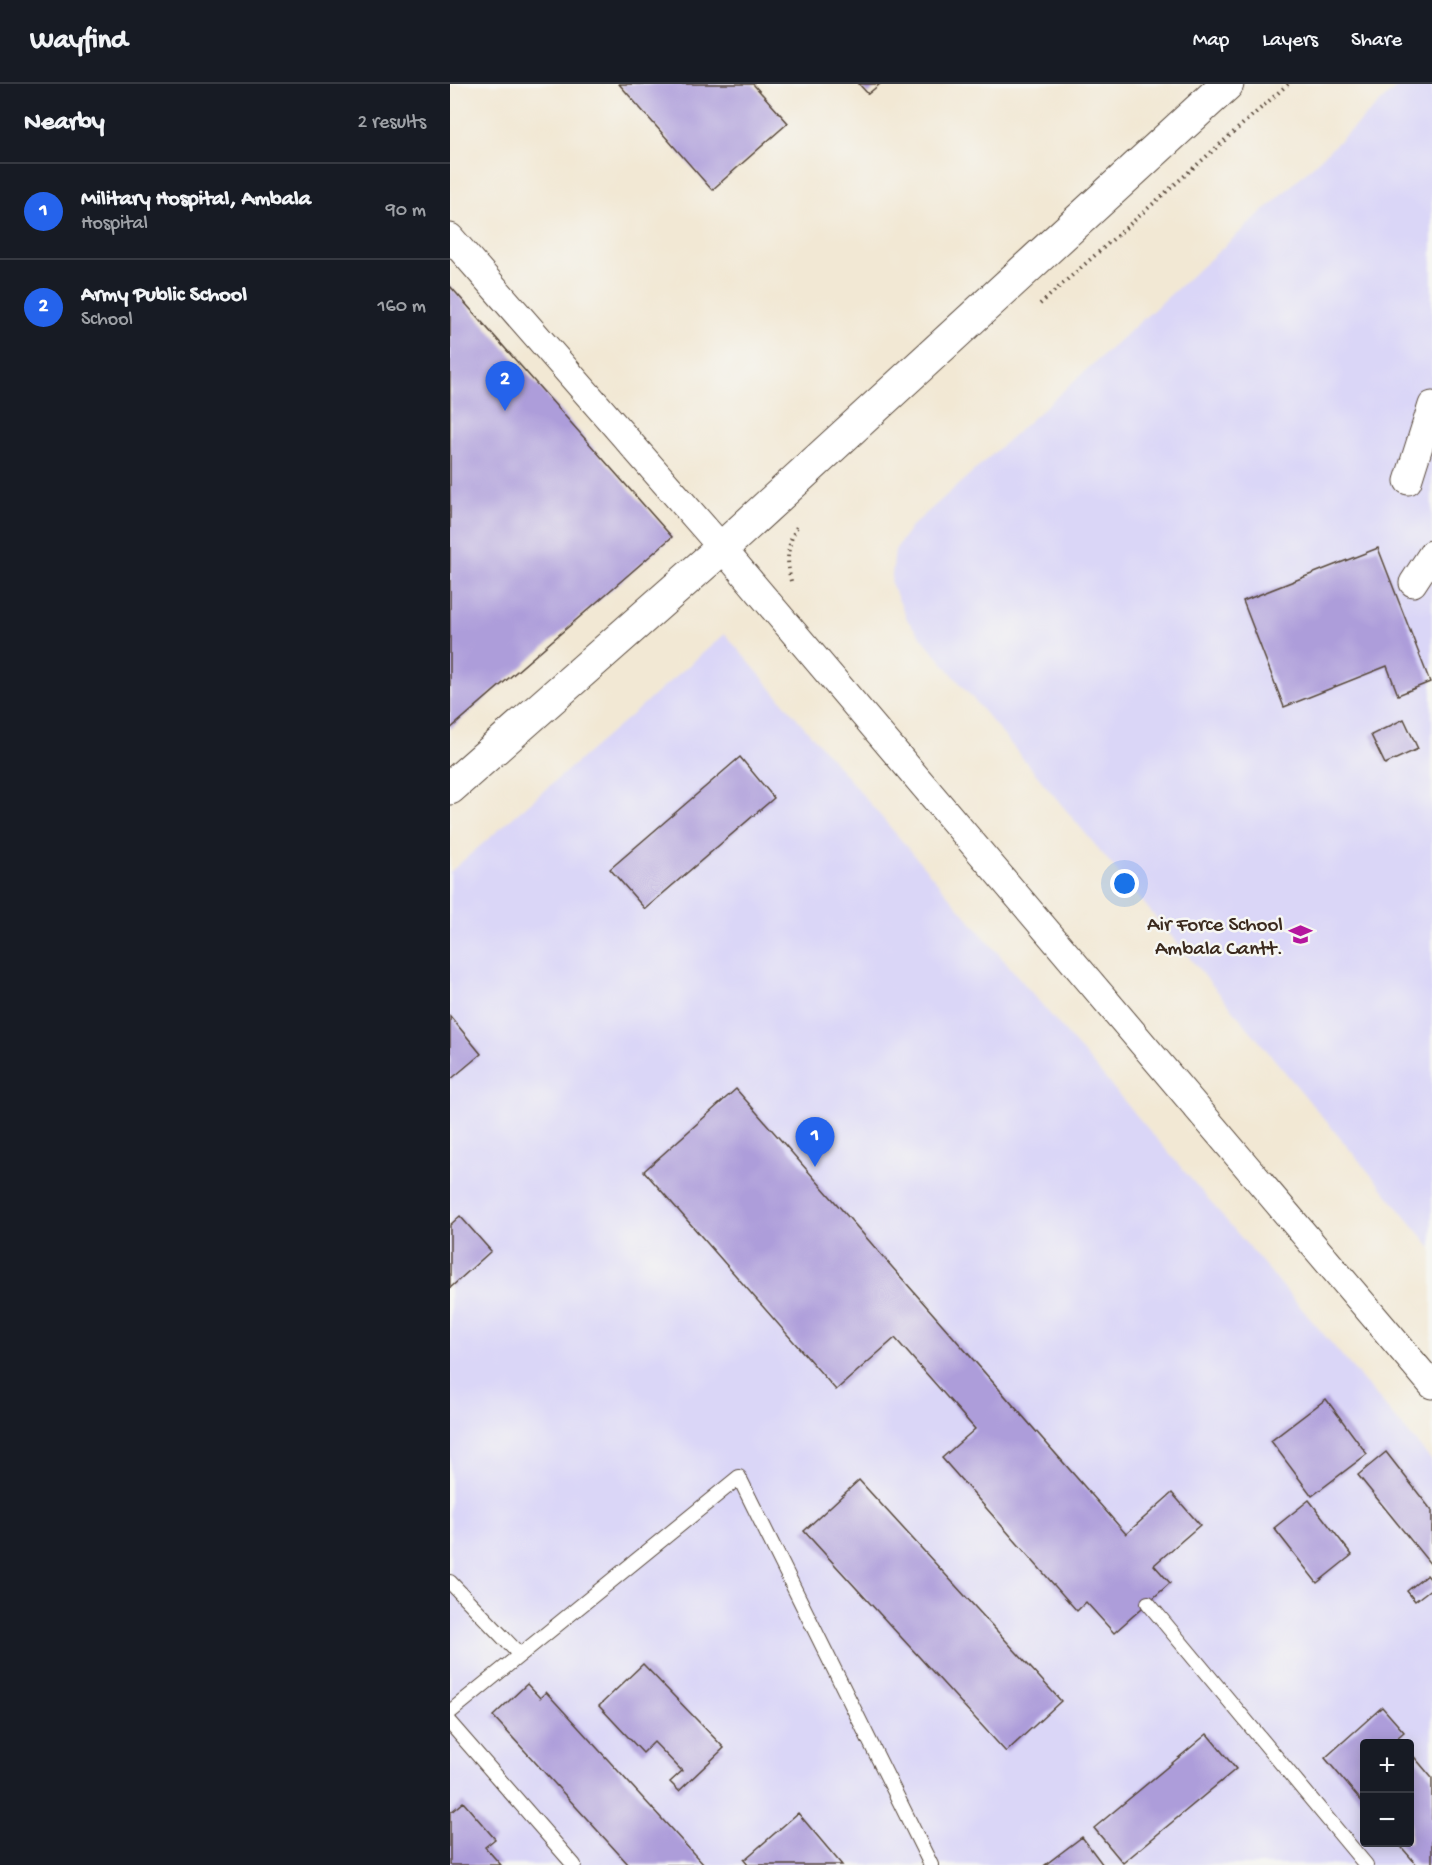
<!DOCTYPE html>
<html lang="en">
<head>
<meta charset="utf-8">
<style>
	body { margin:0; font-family:"Gochi Hand",sans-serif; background:#242831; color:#f1f3f6 }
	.controls { position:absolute; right:18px; bottom:18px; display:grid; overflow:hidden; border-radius:6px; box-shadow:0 3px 15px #0003 }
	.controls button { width:54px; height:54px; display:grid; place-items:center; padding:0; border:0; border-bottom:2px solid #363941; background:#171b24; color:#f1f3f6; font:30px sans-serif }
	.you { position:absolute; left:675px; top:800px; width:21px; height:21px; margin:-15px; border:4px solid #fff; border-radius:50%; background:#1a73e8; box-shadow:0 0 0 9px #1a73e833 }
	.badge { display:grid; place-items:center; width:39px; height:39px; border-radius:50%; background:#2563eb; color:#fff; font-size:20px; font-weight:700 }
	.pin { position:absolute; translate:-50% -50px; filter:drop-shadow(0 2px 3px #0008) }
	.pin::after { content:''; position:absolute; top:32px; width:21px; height:18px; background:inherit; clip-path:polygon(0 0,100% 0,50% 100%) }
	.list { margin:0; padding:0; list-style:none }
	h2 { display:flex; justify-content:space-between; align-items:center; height:78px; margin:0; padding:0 24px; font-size:26px }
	h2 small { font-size:20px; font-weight:400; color:#9ea1a6 }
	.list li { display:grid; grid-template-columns:39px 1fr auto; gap:18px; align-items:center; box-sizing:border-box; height:96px; padding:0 24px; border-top:2px solid #363941 }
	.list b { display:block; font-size:22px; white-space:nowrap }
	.list p { margin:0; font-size:20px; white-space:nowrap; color:#9ea1a6 }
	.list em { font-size:20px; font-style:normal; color:#9ea1a6 }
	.map { position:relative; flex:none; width:982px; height:1781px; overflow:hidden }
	header { display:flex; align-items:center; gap:36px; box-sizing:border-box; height:84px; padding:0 30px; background:#171b24; border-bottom:2px solid #363941 }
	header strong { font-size:28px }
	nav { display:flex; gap:33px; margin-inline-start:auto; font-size:21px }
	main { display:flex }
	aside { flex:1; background:#171b24 }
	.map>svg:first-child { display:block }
</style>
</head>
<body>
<header>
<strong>Wayfind</strong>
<nav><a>Map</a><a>Layers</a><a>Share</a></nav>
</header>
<main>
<aside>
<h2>Nearby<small>2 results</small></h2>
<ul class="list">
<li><span class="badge">1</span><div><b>Military Hospital, Ambala</b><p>Hospital</p></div><em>90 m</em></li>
<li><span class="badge">2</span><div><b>Army Public School</b><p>School</p></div><em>160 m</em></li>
</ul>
</aside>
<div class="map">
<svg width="982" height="1781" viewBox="0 0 982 1781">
	<rect width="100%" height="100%" fill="#f6f6f2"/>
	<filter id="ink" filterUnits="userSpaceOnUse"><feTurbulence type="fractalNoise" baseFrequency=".0167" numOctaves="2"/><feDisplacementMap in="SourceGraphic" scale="12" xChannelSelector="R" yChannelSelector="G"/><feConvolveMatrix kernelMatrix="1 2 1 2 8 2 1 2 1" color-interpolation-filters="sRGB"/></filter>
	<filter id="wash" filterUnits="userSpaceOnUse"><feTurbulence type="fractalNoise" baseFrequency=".008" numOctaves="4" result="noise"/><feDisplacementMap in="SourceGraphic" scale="24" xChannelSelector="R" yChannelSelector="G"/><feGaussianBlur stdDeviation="1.35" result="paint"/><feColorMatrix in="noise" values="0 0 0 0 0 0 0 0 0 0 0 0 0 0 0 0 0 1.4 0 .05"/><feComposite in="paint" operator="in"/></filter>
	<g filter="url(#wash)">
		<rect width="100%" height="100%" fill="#f2e8d4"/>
		<!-- built -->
		<path fill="#dad6f7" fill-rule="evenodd" d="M950,0H982V1164L458,537L441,499L445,466L461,443L826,116Z
			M275,550L982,1377V1781H0V788ZM914,1660H960V1758H914Z"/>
		<g id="blocks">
			<!-- building -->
			<path fill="#ad9dda" d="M169,0H303L338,39L262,106Z
				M409,0H430L418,10Z
				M0,202L222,453L0,645Z
				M928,464L980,598L948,611L937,582L834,623L793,517Z
				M954,635L968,665L935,680L921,651Z
				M290,673L324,714L195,825L160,785Z
				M0,932L31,970L0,996Z
				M286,1005L676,1450L722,1409L750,1441L704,1481L720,1499L664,1549L636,1518L627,1527L492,1374L525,1345L445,1254L386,1306L194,1087Z
				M10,1132L41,1167L0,1204V1141Z
				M876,1315L917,1370L862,1412L821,1357Z
				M936,1368L982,1427V1480L981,1481L908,1391Z
				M409,1396L611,1617L556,1668L354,1447Z
				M859,1416L902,1471L867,1499L824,1444Z
				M977,1491L982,1497V1504L965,1517L957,1507Z
				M193,1580L274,1664L229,1707L220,1698L232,1687L204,1658L193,1669L149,1622Z
				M77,1600L90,1614L96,1608L254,1781H179L43,1632Z
				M932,1623L954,1648L947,1654L952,1660H914V1720L875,1674Z
				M757,1650L786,1685L673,1779L644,1744Z
				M960,1668L982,1694V1781H967L947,1758H960Z
				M13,1718L45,1755L35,1763L51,1781H0V1729Z
				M348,1729L392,1781H298L294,1776Z
				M632,1753L653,1781H595Z"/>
		</g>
	</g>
	<g filter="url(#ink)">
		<use href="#blocks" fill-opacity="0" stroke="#564639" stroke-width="1.5"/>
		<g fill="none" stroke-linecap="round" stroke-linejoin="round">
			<defs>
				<path id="lane" d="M0,1498L70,1571
					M698,1519L916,1781
					M0,1628L289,1393L481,1781
					M0,1639L124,1781"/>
				<path id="street" d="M0,153L272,464L982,1301
					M958,397L982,321
					M963,499L982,470"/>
				<path id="secondary" d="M0,704L272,464L777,0"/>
			</defs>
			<!-- lane casing -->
			<use href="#lane" stroke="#564639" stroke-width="16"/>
			<!-- street casing -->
			<use href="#street" stroke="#564639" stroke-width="29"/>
			<!-- secondary casing -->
			<use href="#secondary" stroke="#564639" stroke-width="35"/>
			<!-- path -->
			<path stroke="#564639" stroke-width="4" stroke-dasharray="1.5 4.5" stroke-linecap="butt" d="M590,220L838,0
				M341,497C336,477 337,459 348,441"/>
			<!-- lane -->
			<use href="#lane" stroke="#fff" stroke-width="14"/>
			<!-- street -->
			<use href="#street" stroke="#fff" stroke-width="27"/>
			<!-- secondary -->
			<use href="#secondary" stroke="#fff" stroke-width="33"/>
		</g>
	</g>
	<!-- icons -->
	<defs>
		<symbol id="school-bare" viewBox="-9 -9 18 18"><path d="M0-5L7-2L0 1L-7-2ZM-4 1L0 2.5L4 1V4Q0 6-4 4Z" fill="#b5179e" stroke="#f6f6f2" stroke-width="2.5" paint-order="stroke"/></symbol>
	</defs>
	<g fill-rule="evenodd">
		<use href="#school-bare" x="834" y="834" width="33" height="33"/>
	</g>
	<g text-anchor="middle" stroke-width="5" stroke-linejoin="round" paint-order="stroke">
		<!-- poi labels -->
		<g font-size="21" fill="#3b2a1e" stroke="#f6f6f2" text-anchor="end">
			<text x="833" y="846">Air Force School<tspan x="833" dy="24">Ambala Cantt.</tspan></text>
		</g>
	</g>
</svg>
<div class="controls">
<button>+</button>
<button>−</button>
</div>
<div class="you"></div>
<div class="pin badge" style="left:365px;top:1083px">1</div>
<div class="pin badge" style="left:55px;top:327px">2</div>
</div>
</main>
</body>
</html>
